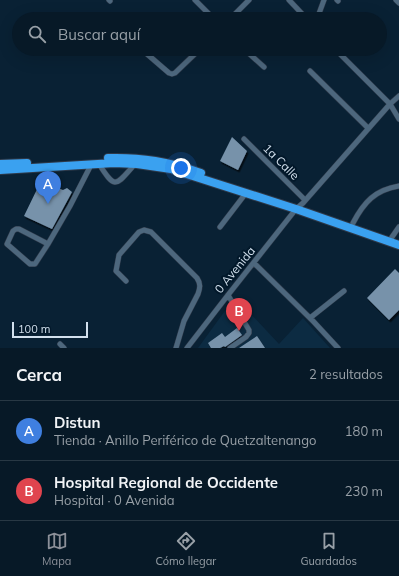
<!DOCTYPE html>
<html lang="es">
<head>
<meta charset="utf-8">
<style>
	body { margin:0; font-family:Mulish,sans-serif; background:#10222f; color:#f1f3f6 }
	.scale { position:absolute; left:12px; bottom:10px; width:76px; box-sizing:border-box; padding-left:4px; border:2px solid #d2e0ed; border-top:0; font-size:11px; line-height:14px; white-space:nowrap; color:#d2e0ed; -webkit-text-stroke:3px #02182a; paint-order:stroke }
	.you { position:absolute; left:181px; top:168px; width:14px; height:14px; margin:-10px; border:3px solid #fff; border-radius:50%; background:#1a73e8; box-shadow:0 0 0 6px #1a73e833 }
	.badge { display:grid; place-items:center; width:26px; height:26px; border-radius:50%; background:#8c9099; color:#fff; font-size:13px; font-weight:700 }
	.pin { position:absolute; translate:-50% -33px; filter:drop-shadow(0 1px 2px #0008) }
	.pin::after { content:''; position:absolute; top:21px; width:14px; height:12px; background:inherit; clip-path:polygon(0 0,100% 0,50% 100%) }
	.list { margin:0; padding:0; list-style:none }
	h2 { display:flex; justify-content:space-between; align-items:center; height:52px; margin:0; padding:0 16px; font-size:17px }
	h2 small { font-size:13px; font-weight:400; color:#98a0a7 }
	.list li { display:grid; grid-template-columns:26px 1fr auto; gap:12px; align-items:center; box-sizing:border-box; height:60px; padding:0 16px; border-top:1px solid #283844 }
	.list b { display:block; font-size:15px; white-space:nowrap }
	.list p { margin:0; font-size:13px; white-space:nowrap; color:#98a0a7 }
	.list em { font-size:13px; font-style:normal; color:#98a0a7 }
	.icon { flex:none; width:22px; height:22px; fill:none; stroke:currentColor; stroke-width:2; stroke-linecap:round; stroke-linejoin:round }
	.map { position:relative; flex:none; width:399px; height:348px; overflow:hidden }
	.search { position:absolute; background:#071927; box-shadow:0 4px 16px #0002; left:12px; right:12px; top:12px; height:44px; display:flex; align-items:center; gap:10px; box-sizing:border-box; padding:0 14px; border-radius:22px; color:#98a0a7; font-size:15px }
	.sheet { height:172px; background:#071927 }
	nav { display:flex; justify-content:space-around; align-items:center; box-sizing:border-box; height:56px; border-top:1px solid #283844; background:#071927; font-size:11px; color:#98a0a7 }
	nav a { display:grid; justify-items:center; gap:2px }
	nav .on { color:#8c9099 }
	.map>svg:first-child { display:block }
</style>
</head>
<body>
<div class="map">
<svg width="399" height="348" viewBox="0 0 399 348">
	<defs>
		<filter id="shadow"><feDropShadow dx="1.5" dy="2.5" stdDeviation="0" flood-color="#0009"/></filter>
	</defs>
	<rect width="100%" height="100%" fill="#092134"/>
	<!-- built -->
	<path fill="#0c2b42" d="M235,297L279,344L303,318L330,348H198Z"/>
	<!-- building -->
	<path fill="#7792aa" filter="url(#shadow)" d="M232,137L247,151L238,170L220,161Z
		M41,181L63,190L67,188L72,192L52,229L24,216Z
		M395,269L399,273V310L389,320L367,298Z
		M237,328L242,335L225,347L224,346L220,348H211L208,343L222,333L225,337Z
		M257,336L265,348H239Z"/>
	<g fill="none" stroke-linecap="round" stroke-linejoin="round">
		<defs>
			<path id="minor" d="M109,0L110,1
				M195,0L214,19
				M289,0L307,19
				M337,0L338,1
				M396,0L399,3
				M230,19L249,0
				M317,19L324,0
				M147,49V54L169,73L172,74L175,73L200,49
				M244,49L264,67
				M335,49L390,104L399,119
				M310,71L368,128
				M244,139L305,200
				M99,164C116,191 116,185 135,164
				M353,223C364,202 375,190 399,186
				M220,227L246,193
				M392,237L399,227
				M48,244L19,229H16L13,231L7,244L30,264H35L48,244L70,206L91,165
				M254,263L313,321L338,348
				M126,281L116,271L119,255L139,232L144,230L151,232L197,278C201,284 200,288 198,294L184,321L176,348
				M228,295L249,330V333L246,337L230,348
				M310,318L344,291
				M60,344L64,348
				M187,348L228,295L296,209L303,203L390,104L399,96"/>
			<path id="highway" d="M108,158C142,157 169,162 201,173
				M0,164L27,163
				M0,170L114,163L137,164L171,169L296,209L399,245"/>
		</defs>
		<!-- minor casing -->
		<use href="#minor" stroke="#2e3949" stroke-width="6"/>
		<!-- highway casing -->
		<use href="#highway" stroke="#2e3949" stroke-width="10"/>
		<!-- minor -->
		<use href="#minor" stroke="#4d677d" stroke-width="5"/>
		<!-- highway -->
		<use href="#highway" stroke="#3aa1f0" stroke-width="8"/>
	</g>
	<g text-anchor="middle" stroke-width="4" stroke-linejoin="round" paint-order="stroke">
		<!-- street labels -->
		<g font-size="12" fill="#d2e0ed" stroke="#02182a">
			<text transform="translate(281 162) rotate(45)" y="4">1a Calle</text>
			<text transform="translate(235 270) rotate(-51)" y="4">0 Avenida</text>
		</g>
	</g>
</svg>
<div class="scale">100 m</div>
<div class="you"></div>
<div class="pin badge" style="left:48px;top:204px;background:#3f7fe0">A</div>
<div class="pin badge" style="left:239px;top:331px;background:#e0444e">B</div>
<div class="search"><svg class="icon" aria-label="search" viewBox="0 0 24 24"><circle cx="10" cy="10" r="6"/><path d="M15 15l6 6"/></svg>Buscar aquí</div>
</div>
<section class="sheet">
<h2>Cerca<small>2 resultados</small></h2>
<ul class="list">
<li><span class="badge" style="background:#3f7fe0">A</span><div><b>Distun</b><p>Tienda · Anillo Periférico de Quetzaltenango</p></div><em>180 m</em></li>
<li><span class="badge" style="background:#e0444e">B</span><div><b>Hospital Regional de Occidente</b><p>Hospital · 0 Avenida</p></div><em>230 m</em></li>
</ul>
</section>
<nav>
<a class="on"><svg class="icon" aria-label="map" viewBox="0 0 24 24"><path d="M3 6l6-2 6 2 6-2v14l-6 2-6-2-6 2zM9 4v14M15 6v14"/></svg>Mapa</a>
<a><svg class="icon" aria-label="directions" viewBox="0 0 24 24"><path d="M12 3l9 9-9 9-9-9zM9 14v-3h6M13 9l2 2-2 2"/></svg>Cómo llegar</a>
<a><svg class="icon" aria-label="saved" viewBox="0 0 24 24"><path d="M7 4h10v16l-5-4-5 4z"/></svg>Guardados</a>
</nav>
</body>
</html>
